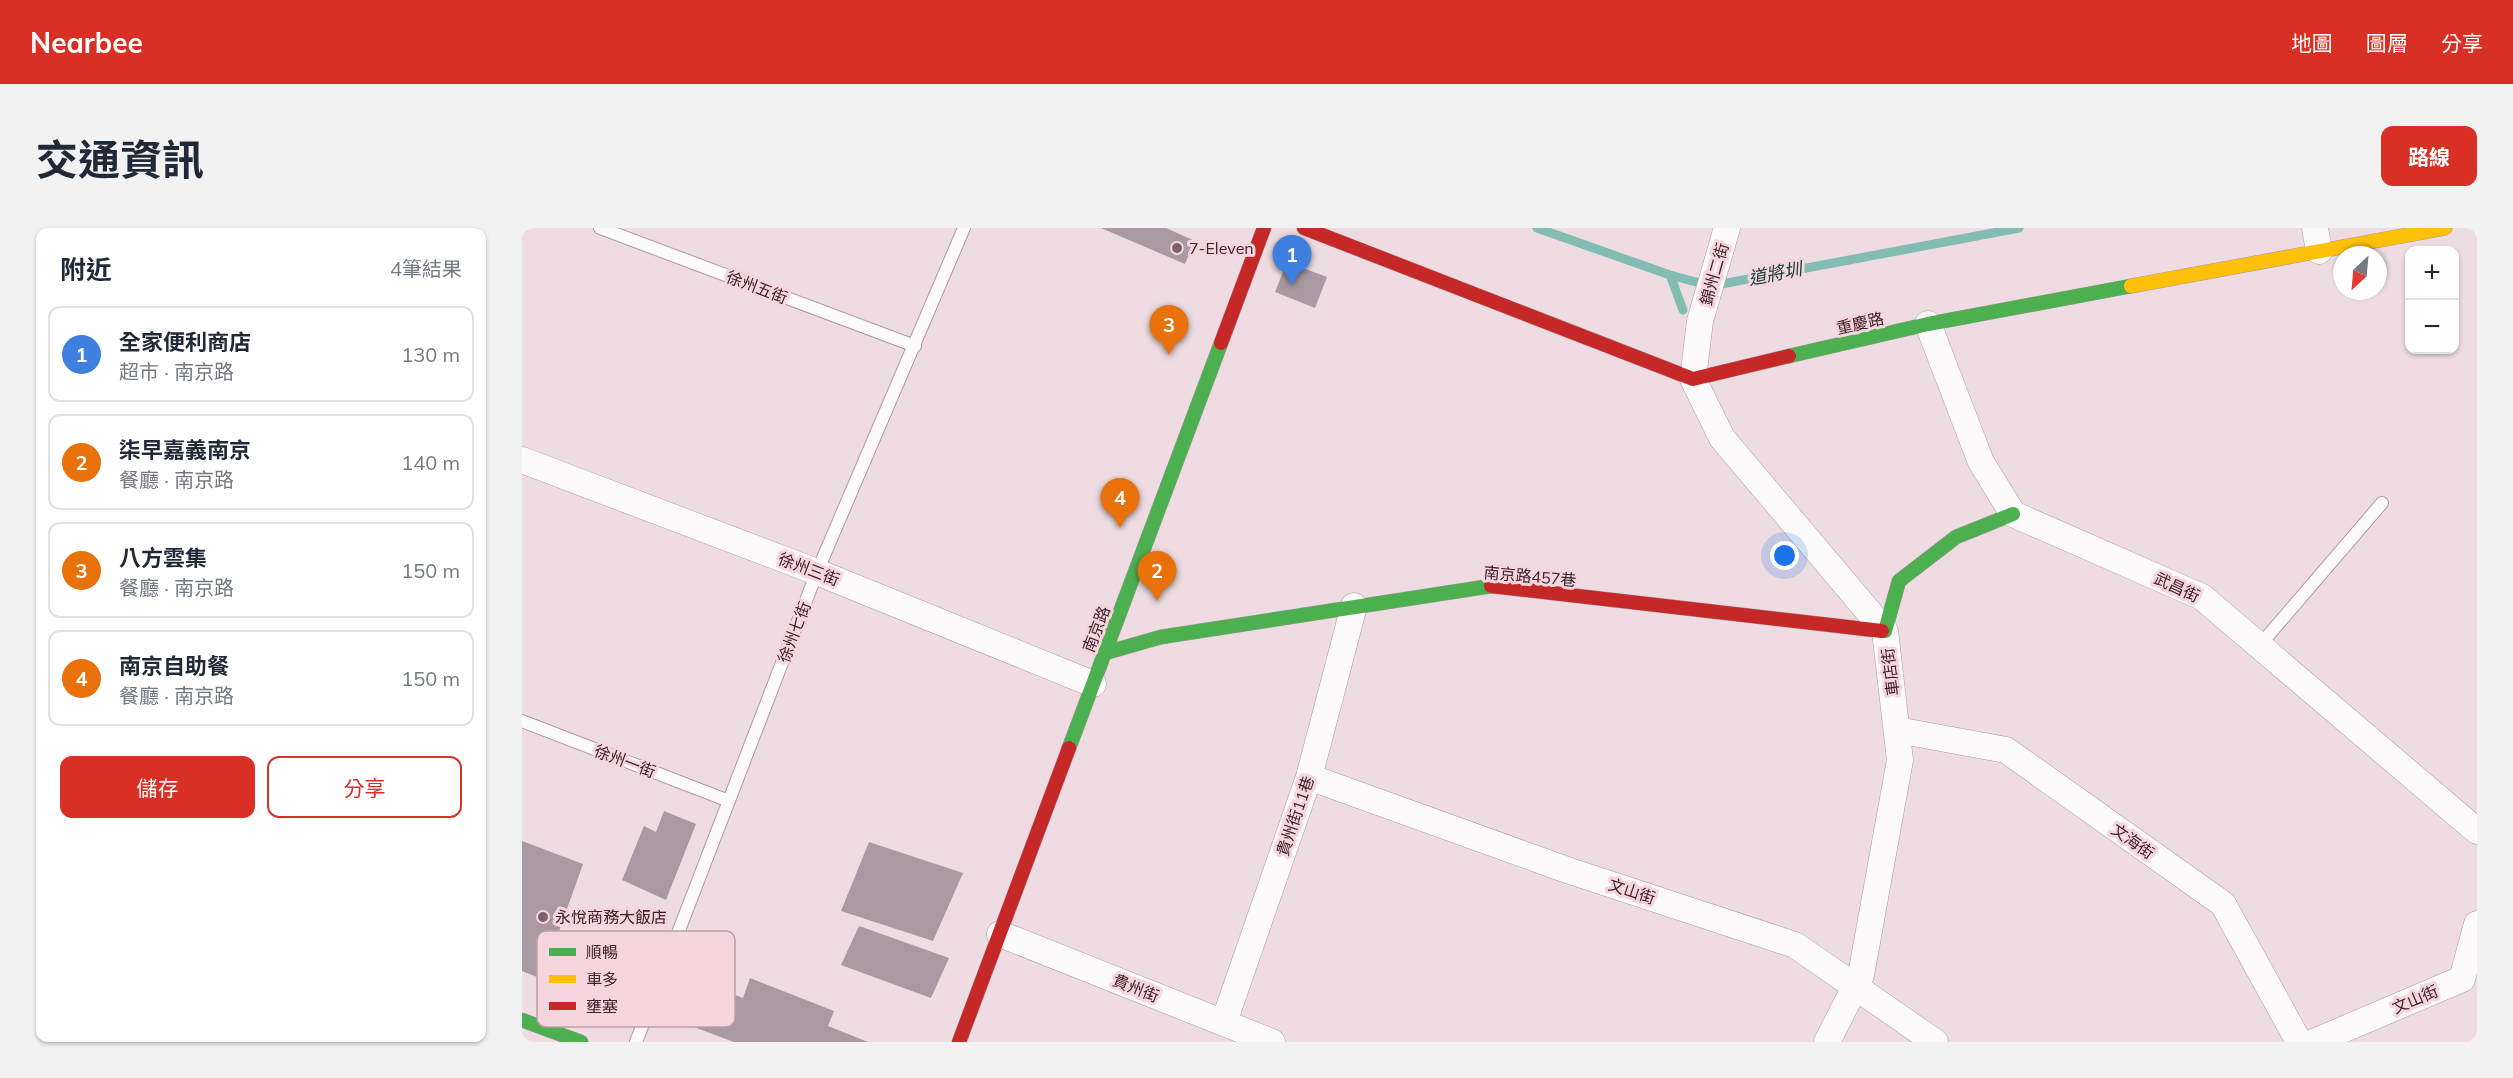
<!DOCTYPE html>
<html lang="zh-TW">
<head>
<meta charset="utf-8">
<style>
	body { margin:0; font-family:Mulish,"Noto Sans TC",sans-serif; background:#f2f2f3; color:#1f2937 }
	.controls { position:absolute; right:18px; top:18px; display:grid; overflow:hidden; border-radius:12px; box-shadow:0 2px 4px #0004 }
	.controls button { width:54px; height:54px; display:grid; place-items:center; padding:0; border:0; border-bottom:2px solid #e0e1e3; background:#fff; color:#1f2937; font:30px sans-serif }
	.compass { position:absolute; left:1811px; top:18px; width:54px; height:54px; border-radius:50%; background:#fff; box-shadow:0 2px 4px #0004; rotate:206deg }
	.you { position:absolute; left:1263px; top:328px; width:21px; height:21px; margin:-15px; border:4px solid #fff; border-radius:50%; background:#1a73e8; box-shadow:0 0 0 9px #1a73e833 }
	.badge { display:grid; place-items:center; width:39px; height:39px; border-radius:50%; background:#d93025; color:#fff; font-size:20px; font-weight:700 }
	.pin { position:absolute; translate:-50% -50px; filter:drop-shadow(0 2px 3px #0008) }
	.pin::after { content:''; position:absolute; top:32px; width:21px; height:18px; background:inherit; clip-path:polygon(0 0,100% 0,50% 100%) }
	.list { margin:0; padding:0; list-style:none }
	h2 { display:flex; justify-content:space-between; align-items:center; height:78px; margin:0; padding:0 24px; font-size:26px }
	h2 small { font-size:20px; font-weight:400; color:#747a83 }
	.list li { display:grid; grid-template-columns:39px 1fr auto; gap:18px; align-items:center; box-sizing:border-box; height:96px; margin:0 12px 12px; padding:0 12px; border:2px solid #e0e1e3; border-radius:12px }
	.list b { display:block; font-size:22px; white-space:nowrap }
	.list p { margin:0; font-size:20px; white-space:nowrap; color:#747a83 }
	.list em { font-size:20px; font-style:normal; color:#747a83 }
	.actions { display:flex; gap:12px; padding:18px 24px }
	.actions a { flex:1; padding:14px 0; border:2px solid #d93025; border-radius:12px; text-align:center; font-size:21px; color:#d93025 }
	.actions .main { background:#d93025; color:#fff }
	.map { position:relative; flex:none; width:1955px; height:814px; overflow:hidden; border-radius:12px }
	header { display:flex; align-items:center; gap:36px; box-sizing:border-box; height:84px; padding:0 30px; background:#d93025; color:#fff }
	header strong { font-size:28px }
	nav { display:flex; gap:33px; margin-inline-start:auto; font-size:21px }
	.intro { display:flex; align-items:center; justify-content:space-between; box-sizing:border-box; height:144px; padding:0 36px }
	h1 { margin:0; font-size:42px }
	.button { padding:15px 27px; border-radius:12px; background:#d93025; color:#fff; font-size:21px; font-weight:700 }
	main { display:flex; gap:36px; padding:0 36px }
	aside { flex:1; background:#fff; border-radius:12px; box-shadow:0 2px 4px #0004 }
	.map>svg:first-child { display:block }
</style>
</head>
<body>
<header>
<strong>Nearbee</strong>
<nav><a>地圖</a><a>圖層</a><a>分享</a></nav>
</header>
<div class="intro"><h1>交通資訊</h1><a class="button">路線</a></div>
<main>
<aside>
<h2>附近<small>4筆結果</small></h2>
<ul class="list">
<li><span class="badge" style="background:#3f7fe0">1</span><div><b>全家便利商店</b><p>超市 · 南京路</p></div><em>130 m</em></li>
<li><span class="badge" style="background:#e8710a">2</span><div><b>柒早嘉義南京</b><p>餐廳 · 南京路</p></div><em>140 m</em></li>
<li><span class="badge" style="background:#e8710a">3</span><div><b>八方雲集</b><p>餐廳 · 南京路</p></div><em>150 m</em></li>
<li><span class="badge" style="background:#e8710a">4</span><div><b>南京自助餐</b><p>餐廳 · 南京路</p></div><em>150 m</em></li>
</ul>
<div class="actions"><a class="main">儲存</a><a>分享</a></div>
</aside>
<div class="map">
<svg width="1955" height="814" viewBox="0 0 1955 814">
	<rect width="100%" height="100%" fill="#eedce2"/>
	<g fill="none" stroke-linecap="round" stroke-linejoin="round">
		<!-- stream -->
		<path stroke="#82bcb2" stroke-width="9" d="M1015,0L1148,47L1189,58L1497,0
			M1148,47L1161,82"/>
	</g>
	<!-- building -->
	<path fill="#aa98a2" d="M579,0H644L673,13L663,36Z
		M765,34L805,49L793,80L753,64Z
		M142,583L174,596L144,672L100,652L122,598L134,604Z
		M0,613L61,636L20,751L0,743Z
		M347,614L441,645L411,713L319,683Z
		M337,698L427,730L409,770L319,737Z
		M228,750L312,783L306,798L346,814H212L169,798L185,756L221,770Z"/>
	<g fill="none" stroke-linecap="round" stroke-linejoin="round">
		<defs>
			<path id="lane" d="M78,0L393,118
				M1738,417L1860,275
				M0,493L207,573
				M114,814L295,344L442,0"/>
			<path id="street" d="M1205,0L1178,93L1171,151L1200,210L1363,403L1378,532L1339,747L1305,814
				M1793,0L1797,23
				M1406,96L1459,234L1491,286L1680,369L1955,603
				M0,232L295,344L571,456
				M1375,502L1484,522L1701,676L1777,814
				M787,549L1045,642L1273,717L1413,814
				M478,706L750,814
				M702,794L787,549L832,378
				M1792,814L1940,751L1955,696"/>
			<path id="fast" d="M1267,128L1406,96L1609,58
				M1360,403H1363L1377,353L1434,309L1491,286
				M583,425L639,409L969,358
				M547,520L699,115
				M0,792L59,814"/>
			<path id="slow" d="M1609,58L1923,0"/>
			<path id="jam" d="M782,0L1171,151L1267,128
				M699,115L742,0
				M969,358L1360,403
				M437,814L547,520"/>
		</defs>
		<!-- lane casing -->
		<use href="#lane" stroke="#af9aa1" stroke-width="14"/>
		<!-- street casing -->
		<use href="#street" stroke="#af9aa1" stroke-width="27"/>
		<!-- fast casing -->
		<use href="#fast" stroke="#af9aa1" stroke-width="15"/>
		<!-- slow casing -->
		<use href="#slow" stroke="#af9aa1" stroke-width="15"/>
		<!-- jam casing -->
		<use href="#jam" stroke="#af9aa1" stroke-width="15"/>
		<!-- lane -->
		<use href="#lane" stroke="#fcfafb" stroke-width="12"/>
		<!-- street -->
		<use href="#street" stroke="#fcfafb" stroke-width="26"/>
		<!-- fast -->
		<use href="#fast" stroke="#4caf50" stroke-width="14"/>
		<!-- slow -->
		<use href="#slow" stroke="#ffc107" stroke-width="14"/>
		<!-- jam -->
		<use href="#jam" stroke="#c62828" stroke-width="14"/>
	</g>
	<!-- markers -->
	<g fill="#7c626a" stroke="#f5d5de" stroke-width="2">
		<circle cx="655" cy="20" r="6"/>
		<circle cx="21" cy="689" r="6"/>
	</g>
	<g text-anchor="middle" stroke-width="6" stroke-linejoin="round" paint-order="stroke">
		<!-- poi labels -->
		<g font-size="16" fill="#3e212a" stroke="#f5d5de" text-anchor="start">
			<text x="667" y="26">7-Eleven</text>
			<text x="33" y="695">永悅商務大飯店</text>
		</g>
		<!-- street labels -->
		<g font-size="16" fill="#3e212a" stroke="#f5d5de">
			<text transform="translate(1192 46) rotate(-74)" y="6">錦州二街</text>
			<text transform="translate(235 59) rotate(21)" y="6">徐州五街</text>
			<text transform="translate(1338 95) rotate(-13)" y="6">重慶路</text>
			<text transform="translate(287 341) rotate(21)" y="6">徐州三街</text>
			<text transform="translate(1008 348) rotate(5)" y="6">南京路457巷</text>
			<text transform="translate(1655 359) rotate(25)" y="6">武昌街</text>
			<text transform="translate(574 401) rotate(-69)" y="6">南京路</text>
			<text transform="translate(272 404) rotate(-69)" y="6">徐州七街</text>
			<text transform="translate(1368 444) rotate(-97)" y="6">車店街</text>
			<text transform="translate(103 533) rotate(21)" y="6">徐州一街</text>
			<text transform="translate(773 588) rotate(-71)" y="6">貴州街11巷</text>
			<text transform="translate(1611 613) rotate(35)" y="6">文海街</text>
			<text transform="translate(1110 663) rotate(18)" y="6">文山街</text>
			<text transform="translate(614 760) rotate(22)" y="6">貴州街</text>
			<text transform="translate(1893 771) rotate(-23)" y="6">文山街</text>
		</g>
		<!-- water labels -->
		<g font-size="18" font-style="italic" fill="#164039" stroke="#f5d5de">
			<text transform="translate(1253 46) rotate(-11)" y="6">道將圳</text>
		</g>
	</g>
	<!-- legend -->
	<rect x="15" y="703" width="198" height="96" rx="9" fill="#f5d5de" stroke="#be9fa8" stroke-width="1.5"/>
	<rect x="27" y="720" width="27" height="8" fill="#4caf50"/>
	<rect x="27" y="747" width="27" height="8" fill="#ffc107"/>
	<rect x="27" y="774" width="27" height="8" fill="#c62828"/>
	<g font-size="16" fill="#3e212a">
		<text x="64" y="730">順暢</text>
		<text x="64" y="757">車多</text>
		<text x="64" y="784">壅塞</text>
	</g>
</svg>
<div class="controls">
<button>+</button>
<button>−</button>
</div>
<svg class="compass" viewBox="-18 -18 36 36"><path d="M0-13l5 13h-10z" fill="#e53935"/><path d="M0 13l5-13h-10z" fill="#747a83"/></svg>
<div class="you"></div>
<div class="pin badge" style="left:770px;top:57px;background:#3f7fe0">1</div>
<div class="pin badge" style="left:635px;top:373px;background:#e8710a">2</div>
<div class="pin badge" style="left:647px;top:127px;background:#e8710a">3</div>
<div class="pin badge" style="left:598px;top:300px;background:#e8710a">4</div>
</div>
</main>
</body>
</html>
